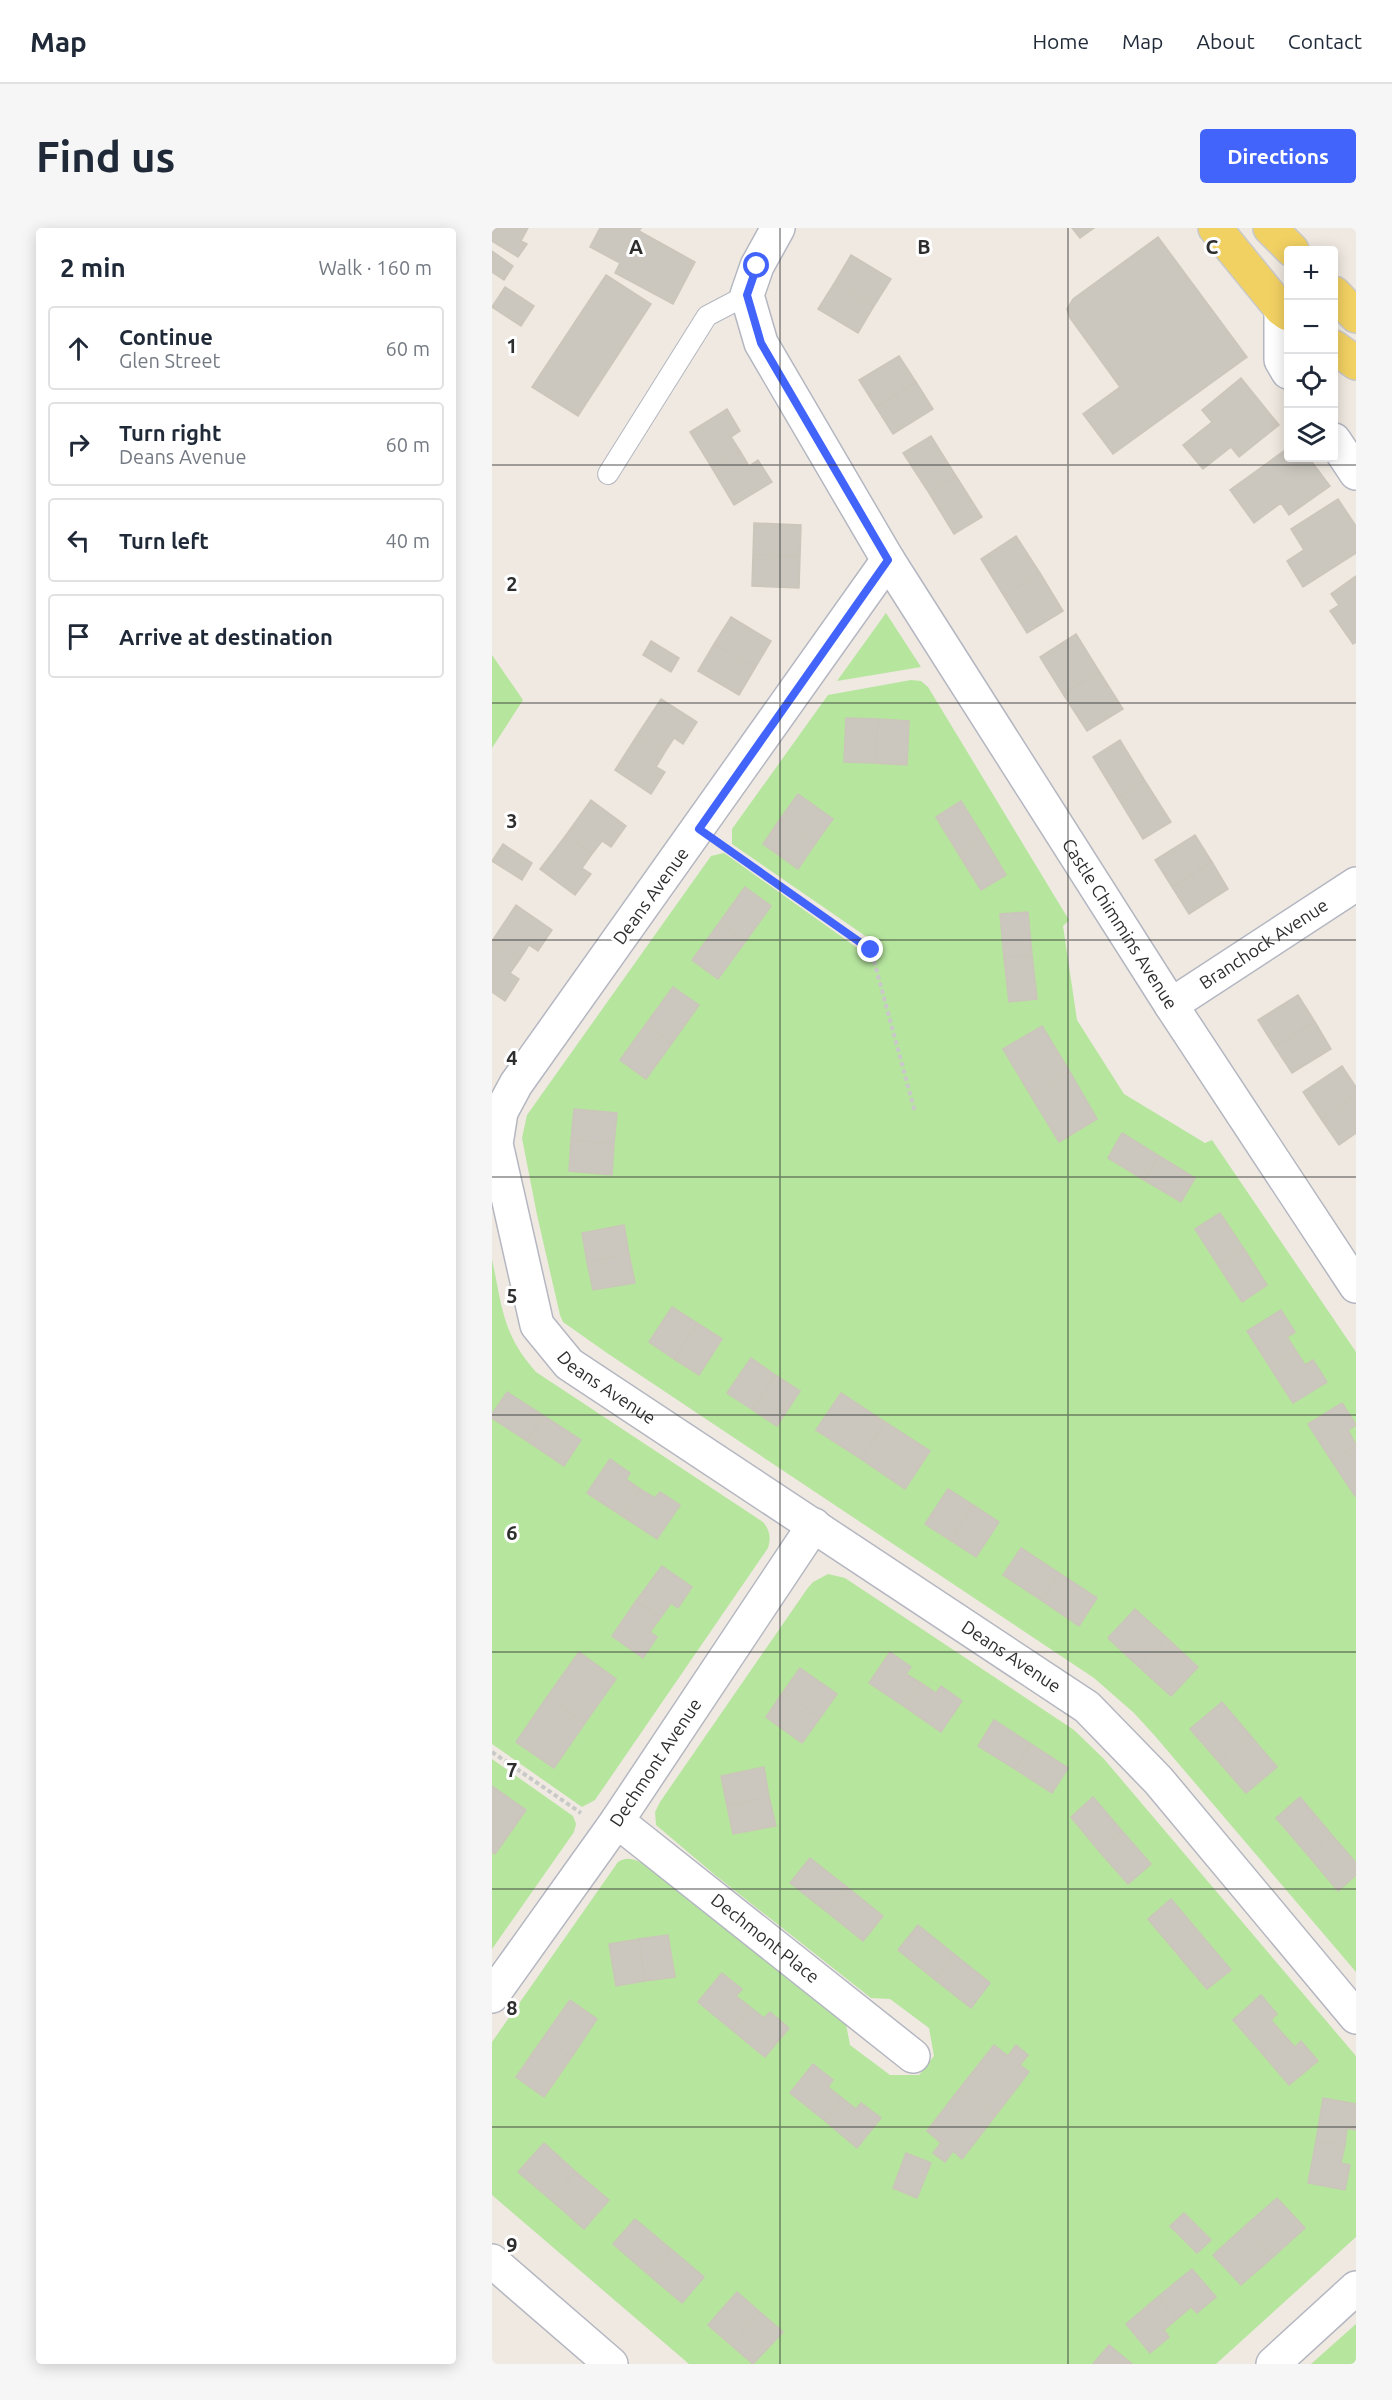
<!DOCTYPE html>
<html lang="en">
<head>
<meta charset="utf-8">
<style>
	body { margin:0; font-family:Ubuntu,sans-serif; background:#f6f6f7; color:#1f2937 }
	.controls { position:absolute; right:18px; top:18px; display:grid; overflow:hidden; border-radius:6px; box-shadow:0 3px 15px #0003 }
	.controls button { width:54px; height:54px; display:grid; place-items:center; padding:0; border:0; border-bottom:2px solid #e0e1e3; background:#fff; color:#1f2937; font:30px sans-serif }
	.stop { position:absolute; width:18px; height:18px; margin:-14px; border:4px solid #4264fb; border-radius:50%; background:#fff }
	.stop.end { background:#4264fb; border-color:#fff; box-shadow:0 2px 6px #0008 }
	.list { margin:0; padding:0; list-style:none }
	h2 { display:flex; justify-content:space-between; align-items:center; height:78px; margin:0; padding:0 24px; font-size:26px }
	h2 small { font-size:20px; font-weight:400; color:#747a83 }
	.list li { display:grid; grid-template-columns:39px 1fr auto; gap:18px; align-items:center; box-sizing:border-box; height:84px; margin:0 12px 12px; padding:0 12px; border:2px solid #e0e1e3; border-radius:6px }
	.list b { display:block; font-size:22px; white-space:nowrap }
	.list p { margin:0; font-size:20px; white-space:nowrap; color:#747a83 }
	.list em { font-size:20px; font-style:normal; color:#747a83 }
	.icon { flex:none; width:33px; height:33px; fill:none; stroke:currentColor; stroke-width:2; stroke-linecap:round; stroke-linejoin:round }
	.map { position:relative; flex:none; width:864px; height:2136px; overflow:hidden; border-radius:6px }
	header { display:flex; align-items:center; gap:36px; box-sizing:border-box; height:84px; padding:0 30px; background:#fff; border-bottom:2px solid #e0e1e3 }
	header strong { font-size:28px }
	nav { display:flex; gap:33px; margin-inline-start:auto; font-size:21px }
	.intro { display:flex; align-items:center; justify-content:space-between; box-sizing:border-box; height:144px; padding:0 36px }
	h1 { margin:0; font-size:42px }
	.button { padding:15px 27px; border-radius:6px; background:#4264fb; color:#fff; font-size:21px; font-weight:700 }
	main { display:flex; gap:36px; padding:0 36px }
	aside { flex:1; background:#fff; border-radius:6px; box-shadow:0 3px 15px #0003 }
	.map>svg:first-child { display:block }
</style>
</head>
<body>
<header>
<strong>Map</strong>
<nav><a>Home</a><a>Map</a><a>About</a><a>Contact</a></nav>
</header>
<div class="intro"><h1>Find us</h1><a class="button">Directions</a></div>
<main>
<aside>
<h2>2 min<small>Walk · 160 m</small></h2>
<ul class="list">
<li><svg class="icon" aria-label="ahead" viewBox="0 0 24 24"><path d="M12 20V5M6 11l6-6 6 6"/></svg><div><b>Continue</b><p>Glen Street</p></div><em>60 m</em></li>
<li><svg class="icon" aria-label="right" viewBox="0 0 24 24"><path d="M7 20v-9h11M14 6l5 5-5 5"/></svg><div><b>Turn right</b><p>Deans Avenue</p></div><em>60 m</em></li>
<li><svg class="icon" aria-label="left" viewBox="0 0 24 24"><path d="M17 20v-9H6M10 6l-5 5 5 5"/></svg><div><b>Turn left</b></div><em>40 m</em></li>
<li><svg class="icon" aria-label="arrive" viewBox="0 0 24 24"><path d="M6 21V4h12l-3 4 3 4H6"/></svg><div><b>Arrive at destination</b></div></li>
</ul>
</aside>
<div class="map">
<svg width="864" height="2136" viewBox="0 0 864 2136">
	<rect width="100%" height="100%" fill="#efe9e1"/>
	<!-- green -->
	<path fill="#b6e59e" d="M394,385L429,439L345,453Z
		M0,427L31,472L0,520Z
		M419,452L429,453L436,459L577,692L571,698L585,792L632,866L713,915L720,912L864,1124V1744L663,1508L642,1485L602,1450L115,1125L71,1094L68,1087L45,987L30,910L35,887L219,628L232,625L371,724L372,733L389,729L385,716L240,616V601L336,467Z
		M0,1031C10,1078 10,1106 44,1144L271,1294C278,1302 279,1310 276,1320L103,1572L90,1579L0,1516Z
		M336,1346L353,1350L582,1502L612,1531L864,1828V2009L724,2136H197L0,1967V1814L126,1634C137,1627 146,1633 157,1639L354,1796L358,1817L398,1847H427L442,1828L437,1800L398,1771L379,1770L223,1647L164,1597L163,1584L168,1574L315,1361L321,1354Z
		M0,1531L81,1588L84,1596L82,1604L0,1721Z
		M864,2096V2136H819Z"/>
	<!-- building -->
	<path fill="#cbc7bf" stroke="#cbc5ba" stroke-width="1.5" d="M0,0H36L29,13L35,16L26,29L0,13Z
		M108,0H149L147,3L203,34L181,76L123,45L128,35L98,19Z
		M580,0H602L588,10Z
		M666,9L755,129L621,226L591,186L628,159L578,90L575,81L581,71Z
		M0,23L21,38L12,52L0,44Z
		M359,27L399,51L382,78L343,54Z
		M114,47L159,76L86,188L40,159Z
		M343,54L382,78L366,105L326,81Z
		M13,59L42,78L29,98L0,79Z
		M407,128L424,154L384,179L367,152Z
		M749,150L787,197L747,229L739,219L711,241L691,217L720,194L710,182Z
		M424,154L441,181L401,206L384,179Z
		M235,181L248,203L239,209L248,223L220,240L198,204Z
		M439,208L464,248L437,265L411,225Z
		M796,220V230H817L838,258L797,287L789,275L762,295L738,262Z
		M248,223L257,238L266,232L280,254L242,277L220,240Z
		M464,248L490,289L462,306L437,265Z
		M846,271L864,298V325L811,359L795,333L812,322L799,301Z
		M262,295L309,297L308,328L261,327Z
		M524,308L548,345L512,368L489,331Z
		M261,327L308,328L307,360L260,358Z
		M548,345L571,383L535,405L512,368Z
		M864,348V414L861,416L838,383L847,377L839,366Z
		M239,389L279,413L263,440L222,416Z
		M584,406L607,443L571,466L548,429Z
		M159,413L187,430L179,444L151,427Z
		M222,416L263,440L247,467L206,443Z
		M607,443L631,481L595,503L571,466Z
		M169,471L205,494L191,516L182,510L173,524L146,506Z
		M354,490L386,491L383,535L352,534Z
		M386,491L417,493L415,537L383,535Z
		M146,506L173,524L164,539L173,544L159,566L123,542Z
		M628,512L653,553L626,570L601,529Z
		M653,553L679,594L651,611L626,570Z
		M306,566L341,591L323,616L288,591Z
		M99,572L134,598L119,619L110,613L100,626L74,607Z
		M469,573L492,610L466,625L444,589Z
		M288,591L323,616L306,641L271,616Z
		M74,607L100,626L90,640L99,646L83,667L48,641Z
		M703,607L720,634L680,659L663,632Z
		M492,610L514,647L489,662L466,625Z
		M11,616L40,635L30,652L0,633Z
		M720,634L736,661L697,686L680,659Z
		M253,659L279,678L253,714L227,695Z
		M24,677L60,702L46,723L37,717L28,731L0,713Z
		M536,684L540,727L512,730L508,686Z
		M227,695L253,714L226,751L200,732Z
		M0,713L28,731L18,745L27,751L13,773L0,764Z
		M540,727L545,771L517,774L512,730Z
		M181,759L207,777L180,815L154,796Z
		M806,767L823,794L783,819L766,792Z
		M823,794L839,821L800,845L783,819Z
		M154,796L180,815L154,851L128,832Z
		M550,798L578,844L539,868L511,821Z
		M850,838L864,859V867L829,891L811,864Z
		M578,844L605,891L567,914L539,868Z
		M864,867V905L847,917L829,891Z
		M82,881L125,885L122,916L79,912Z
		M630,905L667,928L652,952L616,930Z
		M79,912L122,916L120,947L77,943Z
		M667,928L703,950L689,974L652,952Z
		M728,985L752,1021L726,1037L703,1001Z
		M132,997L137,1026L95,1034L90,1005Z
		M752,1021L775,1057L750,1074L726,1037Z
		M137,1026L143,1055L101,1062L95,1034Z
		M180,1079L205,1095L182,1131L157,1114Z
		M789,1082L803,1104L795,1109L804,1123L778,1139L755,1103Z
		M205,1095L230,1111L207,1147L182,1131Z
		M804,1123L813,1137L821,1132L835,1154L801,1175L778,1139Z
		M259,1130L283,1147L261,1182L235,1165Z
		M283,1147L308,1163L285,1198L261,1182Z
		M15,1164L52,1188L35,1213L0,1190V1186Z
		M349,1165L393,1194L369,1231L324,1202Z
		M850,1175L864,1197L856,1202L864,1217L839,1232L816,1196Z
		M52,1188L89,1212L72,1238L35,1213Z
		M393,1194L438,1223L413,1261L369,1231Z
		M864,1217V1267L863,1268L839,1232Z
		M118,1231L138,1245L134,1251L148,1261L130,1288L95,1265Z
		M148,1261L163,1270L168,1264L188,1277L165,1311L130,1288Z
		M456,1261L481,1277L458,1312L433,1296Z
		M481,1277L507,1294L484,1329L458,1312Z
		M529,1320L567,1345L549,1372L511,1347Z
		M170,1338L200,1359L186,1380L179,1375L169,1389L144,1373Z
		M567,1345L605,1370L587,1398L549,1372Z
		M144,1373L169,1389L158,1404L165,1409L151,1430L120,1408Z
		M643,1381L675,1410L647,1439L616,1410Z
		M675,1410L706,1439L679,1468L647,1439Z
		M87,1424L124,1451L93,1495L55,1469Z
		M398,1424L419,1439L414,1446L429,1455L413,1479L377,1455Z
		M308,1440L345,1466L328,1490L291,1464Z
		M429,1455L444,1465L449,1458L470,1473L449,1504L413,1479Z
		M291,1464L328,1490L310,1515L274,1489Z
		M55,1469L93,1495L62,1540L24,1514Z
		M730,1474L757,1506L726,1533L698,1501Z
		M502,1492L539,1516L523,1541L486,1518Z
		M757,1506L785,1539L754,1565L726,1533Z
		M539,1516L576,1540L560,1565L523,1541Z
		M272,1539L277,1569L235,1578L229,1548Z
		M0,1558L34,1582L3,1626L0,1624Z
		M277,1569L284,1598L241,1606L235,1578Z
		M601,1569L630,1603L607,1623L579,1589Z
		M808,1569L839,1606L815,1626L784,1590Z
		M630,1603L659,1636L636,1656L607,1623Z
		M839,1606L864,1635V1647L846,1663L815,1626Z
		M318,1630L355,1659L335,1684L298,1655Z
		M355,1659L391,1688L371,1713L335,1684Z
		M679,1671L711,1709L688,1729L656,1691Z
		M426,1697L462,1726L442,1751L406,1722Z
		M176,1707L183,1749L153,1753L147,1711Z
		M711,1709L739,1742L715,1761L688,1729Z
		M147,1711L153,1753L124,1758L117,1716Z
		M462,1726L498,1755L479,1780L442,1751Z
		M230,1745L250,1761L244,1768L258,1779L240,1802L206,1774Z
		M769,1767L785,1786L779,1792L791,1806L769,1824L741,1792Z
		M78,1772L105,1791L79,1830L51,1810Z
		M258,1779L272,1790L278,1784L297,1800L273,1829L240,1802Z
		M791,1806L803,1819L809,1813L826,1833L797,1857L769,1824Z
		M51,1810L79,1830L52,1869L24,1849Z
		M502,1817L516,1828L524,1817L536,1827L528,1837L537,1844L504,1887L468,1860Z
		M321,1836L341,1852L336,1859L350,1870L332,1892L298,1865Z
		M468,1860L504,1887L470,1931L461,1923L453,1934L441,1925L449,1915L435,1903Z
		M350,1870L364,1881L369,1875L389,1890L365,1920L332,1892Z
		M831,1870L864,1876V1902L855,1900L853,1917L824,1913Z
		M824,1913L853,1917L849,1935L858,1937L853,1962L816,1955Z
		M52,1915L84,1944L59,1972L26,1944Z
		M414,1925L439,1935L425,1970L401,1960Z
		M84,1944L117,1972L92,2001L59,1972Z
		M785,1970L813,2000L781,2029L753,1998Z
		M692,1985L719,2012L705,2025L678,1998Z
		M143,1991L179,2021L157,2047L121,2016Z
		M753,1998L781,2029L749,2057L721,2027Z
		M179,2021L212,2049L190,2075L157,2047Z
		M700,2041L724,2069L705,2085L699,2079L685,2091L667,2068Z
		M245,2064L268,2084L239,2117L216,2097Z
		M667,2068L685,2091L672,2102L677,2109L658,2125L634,2096Z
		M268,2084L291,2104L261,2136L239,2117Z
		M617,2117L640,2136H601Z"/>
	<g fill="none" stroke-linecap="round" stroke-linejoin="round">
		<defs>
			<path id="service" d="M116,246L215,88L255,67"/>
			<g id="minor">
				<path id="s1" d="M286,0L265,38L255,67L269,115L396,332L679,777L864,1058"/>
				<path d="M789,81V132L796,144"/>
				<path d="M842,212L864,245"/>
				<path id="s2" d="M396,332L24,856L9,884L4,916L45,1097L77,1136L595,1479L666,1552L864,1789"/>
				<path id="s3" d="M679,777L864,656"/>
				<path id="s4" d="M125,1593L421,1828"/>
				<path id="s5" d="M0,1768L125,1593L322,1297"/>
				<path d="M0,2033L119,2136"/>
				<path d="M781,2136L864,2060"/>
			</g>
			<path id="primary" d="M723,0L789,81L796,86
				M778,0L800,22
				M842,65L864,88
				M842,119L864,135"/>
		</defs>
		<!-- service casing -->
		<use href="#service" stroke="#b4b7c1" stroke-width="22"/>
		<!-- minor casing -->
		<use href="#minor" stroke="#b4b7c1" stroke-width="36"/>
		<!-- primary casing -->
		<use href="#primary" stroke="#c9c9c9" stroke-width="36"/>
		<!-- path -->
		<path stroke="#c9c9c9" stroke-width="4" stroke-dasharray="4.5 3" stroke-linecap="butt" d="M235,620L379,722L423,884
			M0,1524L89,1585"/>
		<!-- service -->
		<use href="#service" stroke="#fff" stroke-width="20"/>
		<!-- minor -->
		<use href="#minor" stroke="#fff" stroke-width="33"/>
		<!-- primary -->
		<use href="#primary" stroke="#f2d163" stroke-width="33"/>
	</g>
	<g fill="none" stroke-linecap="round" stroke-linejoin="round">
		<!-- route -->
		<path stroke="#4264fb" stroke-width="8" d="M265,38L255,67L269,115L396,332L207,601L379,722"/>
	</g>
	<!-- grid -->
	<path fill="none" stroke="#2e2e2e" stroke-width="1.5" stroke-opacity="0.55" d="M288,0V2136M576,0V2136M0,237H864M0,475H864M0,712H864M0,949H864M0,1187H864M0,1424H864M0,1661H864M0,1899H864"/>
	<g text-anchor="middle" stroke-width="6" stroke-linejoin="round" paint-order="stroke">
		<!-- street labels -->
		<g font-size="18" fill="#2e2e2e" stroke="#fff">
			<text transform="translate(159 668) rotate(-54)" y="6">Deans Avenue</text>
			<text dy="6" stroke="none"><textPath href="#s1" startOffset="807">Castle Chimmins Avenue</textPath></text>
			<text dy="6" stroke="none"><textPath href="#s3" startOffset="111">Branchock Avenue</textPath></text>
			<text dy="6" stroke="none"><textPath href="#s2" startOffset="987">Deans Avenue</textPath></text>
			<text dy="6" stroke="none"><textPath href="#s2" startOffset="1473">Deans Avenue</textPath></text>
			<text dy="6" stroke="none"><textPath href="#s5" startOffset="285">Dechmont Avenue</textPath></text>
			<text dy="6" stroke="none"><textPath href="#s4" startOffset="189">Dechmont Place</textPath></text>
		</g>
	</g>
	<g font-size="20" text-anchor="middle" font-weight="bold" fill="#2e2e2e" stroke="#fff" stroke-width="6" stroke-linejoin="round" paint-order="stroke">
		<text x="144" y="26">A</text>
		<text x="432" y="26">B</text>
		<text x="720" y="26">C</text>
		<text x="20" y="125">1</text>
		<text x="20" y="363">2</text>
		<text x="20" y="600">3</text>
		<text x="20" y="837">4</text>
		<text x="20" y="1075">5</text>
		<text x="20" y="1312">6</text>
		<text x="20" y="1549">7</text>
		<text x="20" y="1787">8</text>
		<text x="20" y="2024">9</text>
	</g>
</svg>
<div class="controls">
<button>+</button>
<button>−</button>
<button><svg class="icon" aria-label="locate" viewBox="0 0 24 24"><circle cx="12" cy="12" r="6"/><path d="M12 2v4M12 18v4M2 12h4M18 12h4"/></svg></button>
<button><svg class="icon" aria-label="layers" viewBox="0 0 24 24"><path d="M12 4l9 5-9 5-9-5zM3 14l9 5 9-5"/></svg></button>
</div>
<div class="stop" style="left:265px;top:38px"></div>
<div class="stop end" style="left:379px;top:722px"></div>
</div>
</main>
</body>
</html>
